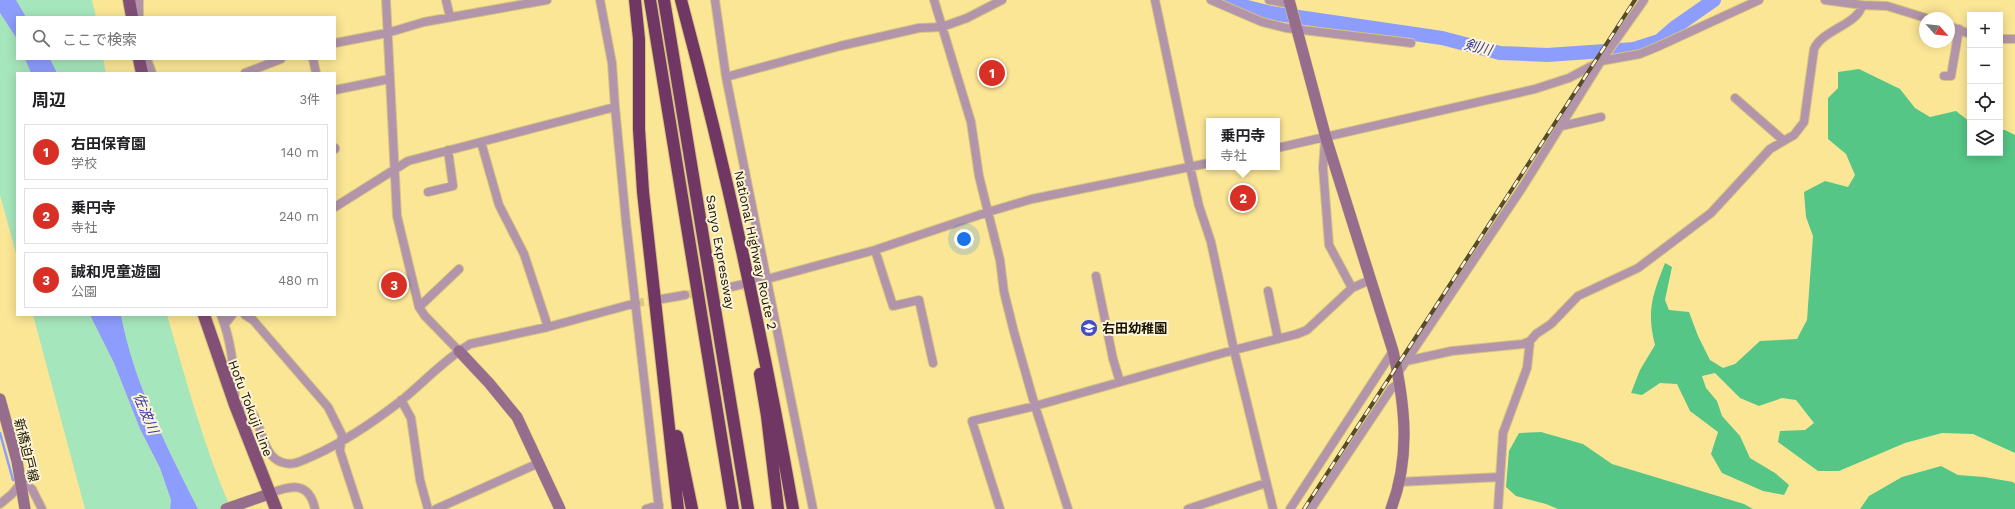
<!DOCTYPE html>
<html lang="ja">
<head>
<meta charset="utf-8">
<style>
	body { margin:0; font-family:"Work Sans","Noto Sans JP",sans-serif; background:#f2f2f2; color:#202124 }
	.controls { position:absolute; right:12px; top:12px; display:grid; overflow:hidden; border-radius:0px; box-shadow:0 2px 10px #0003 }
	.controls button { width:36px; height:36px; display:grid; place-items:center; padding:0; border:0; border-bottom:1px solid #e0e0e0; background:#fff; color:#202124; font:20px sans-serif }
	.compass { position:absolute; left:1919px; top:12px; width:36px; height:36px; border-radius:50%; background:#fff; box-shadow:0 2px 10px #0003; rotate:117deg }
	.you { position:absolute; left:964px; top:239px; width:14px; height:14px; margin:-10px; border:3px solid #fff; border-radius:50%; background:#1a73e8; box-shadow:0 0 0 6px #1a73e833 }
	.badge { display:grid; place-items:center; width:26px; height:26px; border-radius:50%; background:#d93025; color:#fff; font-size:13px; font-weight:700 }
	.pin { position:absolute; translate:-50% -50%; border:2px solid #fff; box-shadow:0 1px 4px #0006 }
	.popup { position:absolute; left:1206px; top:118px; width:74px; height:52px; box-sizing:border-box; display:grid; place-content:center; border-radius:0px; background:#fff; filter:drop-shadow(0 1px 3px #0005); font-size:13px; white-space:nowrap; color:#757577 }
	.popup b { font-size:15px; color:#202124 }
	.popup::after { content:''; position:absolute; left:50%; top:100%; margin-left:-8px; border:8px solid transparent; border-top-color:#fff }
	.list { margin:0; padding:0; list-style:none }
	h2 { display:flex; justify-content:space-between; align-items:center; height:52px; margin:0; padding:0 16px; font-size:17px }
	h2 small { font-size:13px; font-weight:400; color:#757577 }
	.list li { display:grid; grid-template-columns:26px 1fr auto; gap:12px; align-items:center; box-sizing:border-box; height:56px; margin:0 8px 8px; padding:0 8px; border:1px solid #e0e0e0; border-radius:0px }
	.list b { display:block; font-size:15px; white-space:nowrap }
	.list p { margin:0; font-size:13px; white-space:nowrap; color:#757577 }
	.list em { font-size:13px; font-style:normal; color:#757577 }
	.icon { flex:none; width:22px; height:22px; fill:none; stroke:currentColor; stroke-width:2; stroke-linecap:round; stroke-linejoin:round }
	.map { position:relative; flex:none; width:2015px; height:509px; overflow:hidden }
	.search { position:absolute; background:#fff; box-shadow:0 2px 10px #0003; left:16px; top:16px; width:320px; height:44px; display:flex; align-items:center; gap:10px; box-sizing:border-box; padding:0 14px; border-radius:0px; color:#757577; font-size:15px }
	.panel { position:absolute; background:#fff; box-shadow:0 2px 10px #0003; left:16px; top:72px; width:320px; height:244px; border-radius:0px }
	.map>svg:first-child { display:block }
</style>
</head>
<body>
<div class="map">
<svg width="2015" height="509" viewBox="0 0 2015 509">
	<rect width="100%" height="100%" fill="#fbe696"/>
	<!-- green -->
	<path fill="#a6e6bc" d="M16,0H92L96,17H26Z
		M0,13L17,39V59H25L31,73H17V257L0,195Z
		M50,59H103L106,73H57Z
		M33,315H90L114,363L140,429L160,468L171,500L170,509H85Z
		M121,315H167C186,380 204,447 231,509H198C167,447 134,384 121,315Z"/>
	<!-- forest -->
	<path fill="#55c685" d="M1859,69L1900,89L1915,108L1930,117L1956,111L1970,122V153H2000V130H2005L2015,135V453L1973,434L1942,433L1905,443L1839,471H1818L1778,442L1780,431L1805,430L1814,423L1796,400L1782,398L1759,406L1740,398L1715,373L1702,376L1706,388L1717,401L1722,416L1740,436L1750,458L1775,473L1789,485L1784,495L1763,491L1722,473L1711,454L1718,432L1690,411L1677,384L1660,383L1642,395L1631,393L1640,370L1655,345C1646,310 1653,294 1665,263L1672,267L1665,300L1669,310L1689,312L1698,336L1710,360L1723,368L1735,364L1760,341L1797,339L1807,320L1813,236L1806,217L1804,192L1825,181L1848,187L1855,175L1846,154L1828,139V98L1838,88V72Z
		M1541,432L1583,444L1612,464L1744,504L1753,509H1558L1546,504L1516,496L1506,487L1509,451L1519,433Z
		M1941,466L1958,475L1984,477L2013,482L2015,484V509H1860L1869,496L1902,477Z"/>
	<!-- water -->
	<path fill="#8d9dfd" d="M0,0H16L26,17H17V39L0,13Z
		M25,59H50L57,73H31Z
		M90,315H121C134,384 167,447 198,509H170L171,500L160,468L140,429L114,363Z"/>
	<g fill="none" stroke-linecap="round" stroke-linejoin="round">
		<!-- stream -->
		<path stroke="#8d9dfd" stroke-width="2.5" d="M0,433L13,480"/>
		<!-- river -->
		<path stroke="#8d9dfd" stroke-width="14" d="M1230,0L1243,6L1271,13L1442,38L1500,53L1547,55L1634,49L1659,41L1674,28L1714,0"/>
		<!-- street-tunnel -->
		<path stroke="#d9c680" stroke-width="8" stroke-dasharray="8 4" stroke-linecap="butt" d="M685,295L726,288
			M636,303L659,300"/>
		<defs>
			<path id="street" d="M139,0V17
				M386,0L397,216L419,307L425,316L459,351
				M446,0L450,17
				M600,0L612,63L615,107L626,222L659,509
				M715,0L726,77L813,509
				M934,0L971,122L979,176L1000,260L1004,292L1014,332L1035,406L1068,509
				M1155,0L1190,167L1199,206L1211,242L1234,350L1273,509
				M1211,0L1262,22L1286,28L1411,43
				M1269,0L1290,4
				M1825,0L1862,5L1887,6L1926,18
				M1949,26L1970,34
				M2000,39H2015
				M335,43L387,33L424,22L547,0
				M147,59L152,73
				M313,59L316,73
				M245,73L281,59
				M1944,76H1951L1959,29
				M726,77L840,46L919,28L942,27L967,18L1002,0
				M335,90L389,79
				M1735,98L1783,140
				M1562,126L1601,117
				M1325,141L1323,168L1329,245L1352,288
				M481,142L499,205L524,254L548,327
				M335,148V149
				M1277,148L1535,89L1569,78L1601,61L1640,54L1657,47L1759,0
				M428,192L453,186L448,150
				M335,207L408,161L615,107
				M875,250L893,306L919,300L933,363
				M1096,276L1113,359L1120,382
				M726,288L767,279L875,250L988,212L1032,199L1209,163
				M1268,291L1278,339
				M662,299L685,295
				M419,307L459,269
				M221,315C232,342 235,375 235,405C265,403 256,453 281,462C293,467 303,460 315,455C346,441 375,421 402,400C425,381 445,359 470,344L548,327L636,303
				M245,315L253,320L328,407L342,435L340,451L359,509
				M225,324L232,315
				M1406,361L1452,351L1523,344L1530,341
				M1398,373L1522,188L1601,61L1644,0
				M401,400L411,418L420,480L428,509
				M1399,482L1500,477
				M269,494C291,485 309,481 315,509
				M0,504L12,494L22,482L32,489L42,509
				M436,509L539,463
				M646,509L659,505
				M1000,509L972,421L1035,406L1234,350L1297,334L1307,330L1352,288L1370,280
				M1188,509L1266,483
				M1290,509L1393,351
				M1311,509L1391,389L1400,382
				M1498,509L1503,433L1527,368L1530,341L1536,334L1551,324L1578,296L1638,268L1711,213L1770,149L1794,135L1804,122L1814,49C1823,29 1858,25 1862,5"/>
			<path id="secondary" d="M1289,0L1326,138L1393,351C1405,404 1411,457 1391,509
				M459,351L489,383L517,417L560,509
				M0,399L17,461L25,509
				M226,509L269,494"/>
			<path id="primary" d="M129,0L132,17
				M139,59L142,73
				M204,315L235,405L276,509"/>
			<path id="highway" d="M635,0L639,39V129L643,192L678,509
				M650,0L733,509
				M664,0L748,509
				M681,0C726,168 763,338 793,509
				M760,374L767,416L778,509
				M677,436L692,509"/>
		</defs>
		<!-- street casing -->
		<use href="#street" stroke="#d7c47e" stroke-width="10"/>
		<!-- secondary casing -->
		<use href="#secondary" stroke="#d7c47e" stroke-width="12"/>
		<!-- primary casing -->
		<use href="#primary" stroke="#d7c47e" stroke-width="14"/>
		<!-- highway casing -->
		<use href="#highway" stroke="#d7c47e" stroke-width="14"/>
		<!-- street -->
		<use href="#street" stroke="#b295aa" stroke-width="8"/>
		<!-- secondary -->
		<use href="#secondary" stroke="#976d8d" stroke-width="11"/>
		<!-- primary -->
		<use href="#primary" stroke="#825077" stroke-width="12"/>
		<!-- highway -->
		<use href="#highway" stroke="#703765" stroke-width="12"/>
		<defs>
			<path id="rail" d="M1304,509L1635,0"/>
		</defs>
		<!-- rail casing -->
		<use href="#rail" stroke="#554b28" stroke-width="4"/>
		<!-- rail -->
		<use href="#rail" stroke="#fcf4d5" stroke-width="2.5" stroke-dasharray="8" stroke-linecap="butt"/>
	</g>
	<!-- icons -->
	<defs>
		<symbol id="school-disc" viewBox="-11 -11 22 22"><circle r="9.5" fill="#464cc1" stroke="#fcf4d5"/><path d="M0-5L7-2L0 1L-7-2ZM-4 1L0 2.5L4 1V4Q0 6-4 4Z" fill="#fff"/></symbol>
	</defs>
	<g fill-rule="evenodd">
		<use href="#school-disc" x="1079" y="318" width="20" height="20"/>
	</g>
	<g text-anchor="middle" stroke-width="4" stroke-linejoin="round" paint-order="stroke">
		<!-- street labels -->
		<g font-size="13" fill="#181200" stroke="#fcf4d5">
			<text transform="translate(756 250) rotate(78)" y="5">National Highway Route 2</text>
			<text transform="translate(721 252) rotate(80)" y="5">Sanyo Expressway</text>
			<text transform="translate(251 408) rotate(69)" y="5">Hofu Tokuji Line</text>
			<text transform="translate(27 450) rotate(76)" y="5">新橋迫戸線</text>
		</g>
		<!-- poi labels -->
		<g font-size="13" font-weight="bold" fill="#181200" stroke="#fcf4d5" text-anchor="start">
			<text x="1102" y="333">右田幼稚園</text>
		</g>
		<!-- water labels -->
		<g font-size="14" font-style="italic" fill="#3b3eac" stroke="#fcf4d5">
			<text transform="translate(1478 47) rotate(14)" y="5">剣川</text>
			<text transform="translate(146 413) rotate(67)" y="5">佐波川</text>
		</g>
	</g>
</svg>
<div class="controls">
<button>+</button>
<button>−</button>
<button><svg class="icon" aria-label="locate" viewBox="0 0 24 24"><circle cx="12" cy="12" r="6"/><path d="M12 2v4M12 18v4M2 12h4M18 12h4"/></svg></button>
<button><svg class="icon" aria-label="layers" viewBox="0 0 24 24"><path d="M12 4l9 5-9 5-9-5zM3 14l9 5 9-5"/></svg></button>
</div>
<svg class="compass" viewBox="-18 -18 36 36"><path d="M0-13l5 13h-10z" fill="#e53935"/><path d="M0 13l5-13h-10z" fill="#757577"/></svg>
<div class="you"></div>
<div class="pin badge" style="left:992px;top:73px">1</div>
<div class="pin badge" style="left:1243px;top:198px">2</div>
<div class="popup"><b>乗円寺</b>寺社</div>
<div class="pin badge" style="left:394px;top:285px">3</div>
<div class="search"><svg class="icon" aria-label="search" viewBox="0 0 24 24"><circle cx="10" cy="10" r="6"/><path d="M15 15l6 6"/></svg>ここで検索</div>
<section class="panel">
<h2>周辺<small>3件</small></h2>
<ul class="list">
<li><span class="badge">1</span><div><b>右田保育園</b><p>学校</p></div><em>140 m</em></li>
<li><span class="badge">2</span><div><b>乗円寺</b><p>寺社</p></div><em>240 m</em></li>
<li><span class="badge">3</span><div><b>誠和児童遊園</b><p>公園</p></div><em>480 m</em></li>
</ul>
</section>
</div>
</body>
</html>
